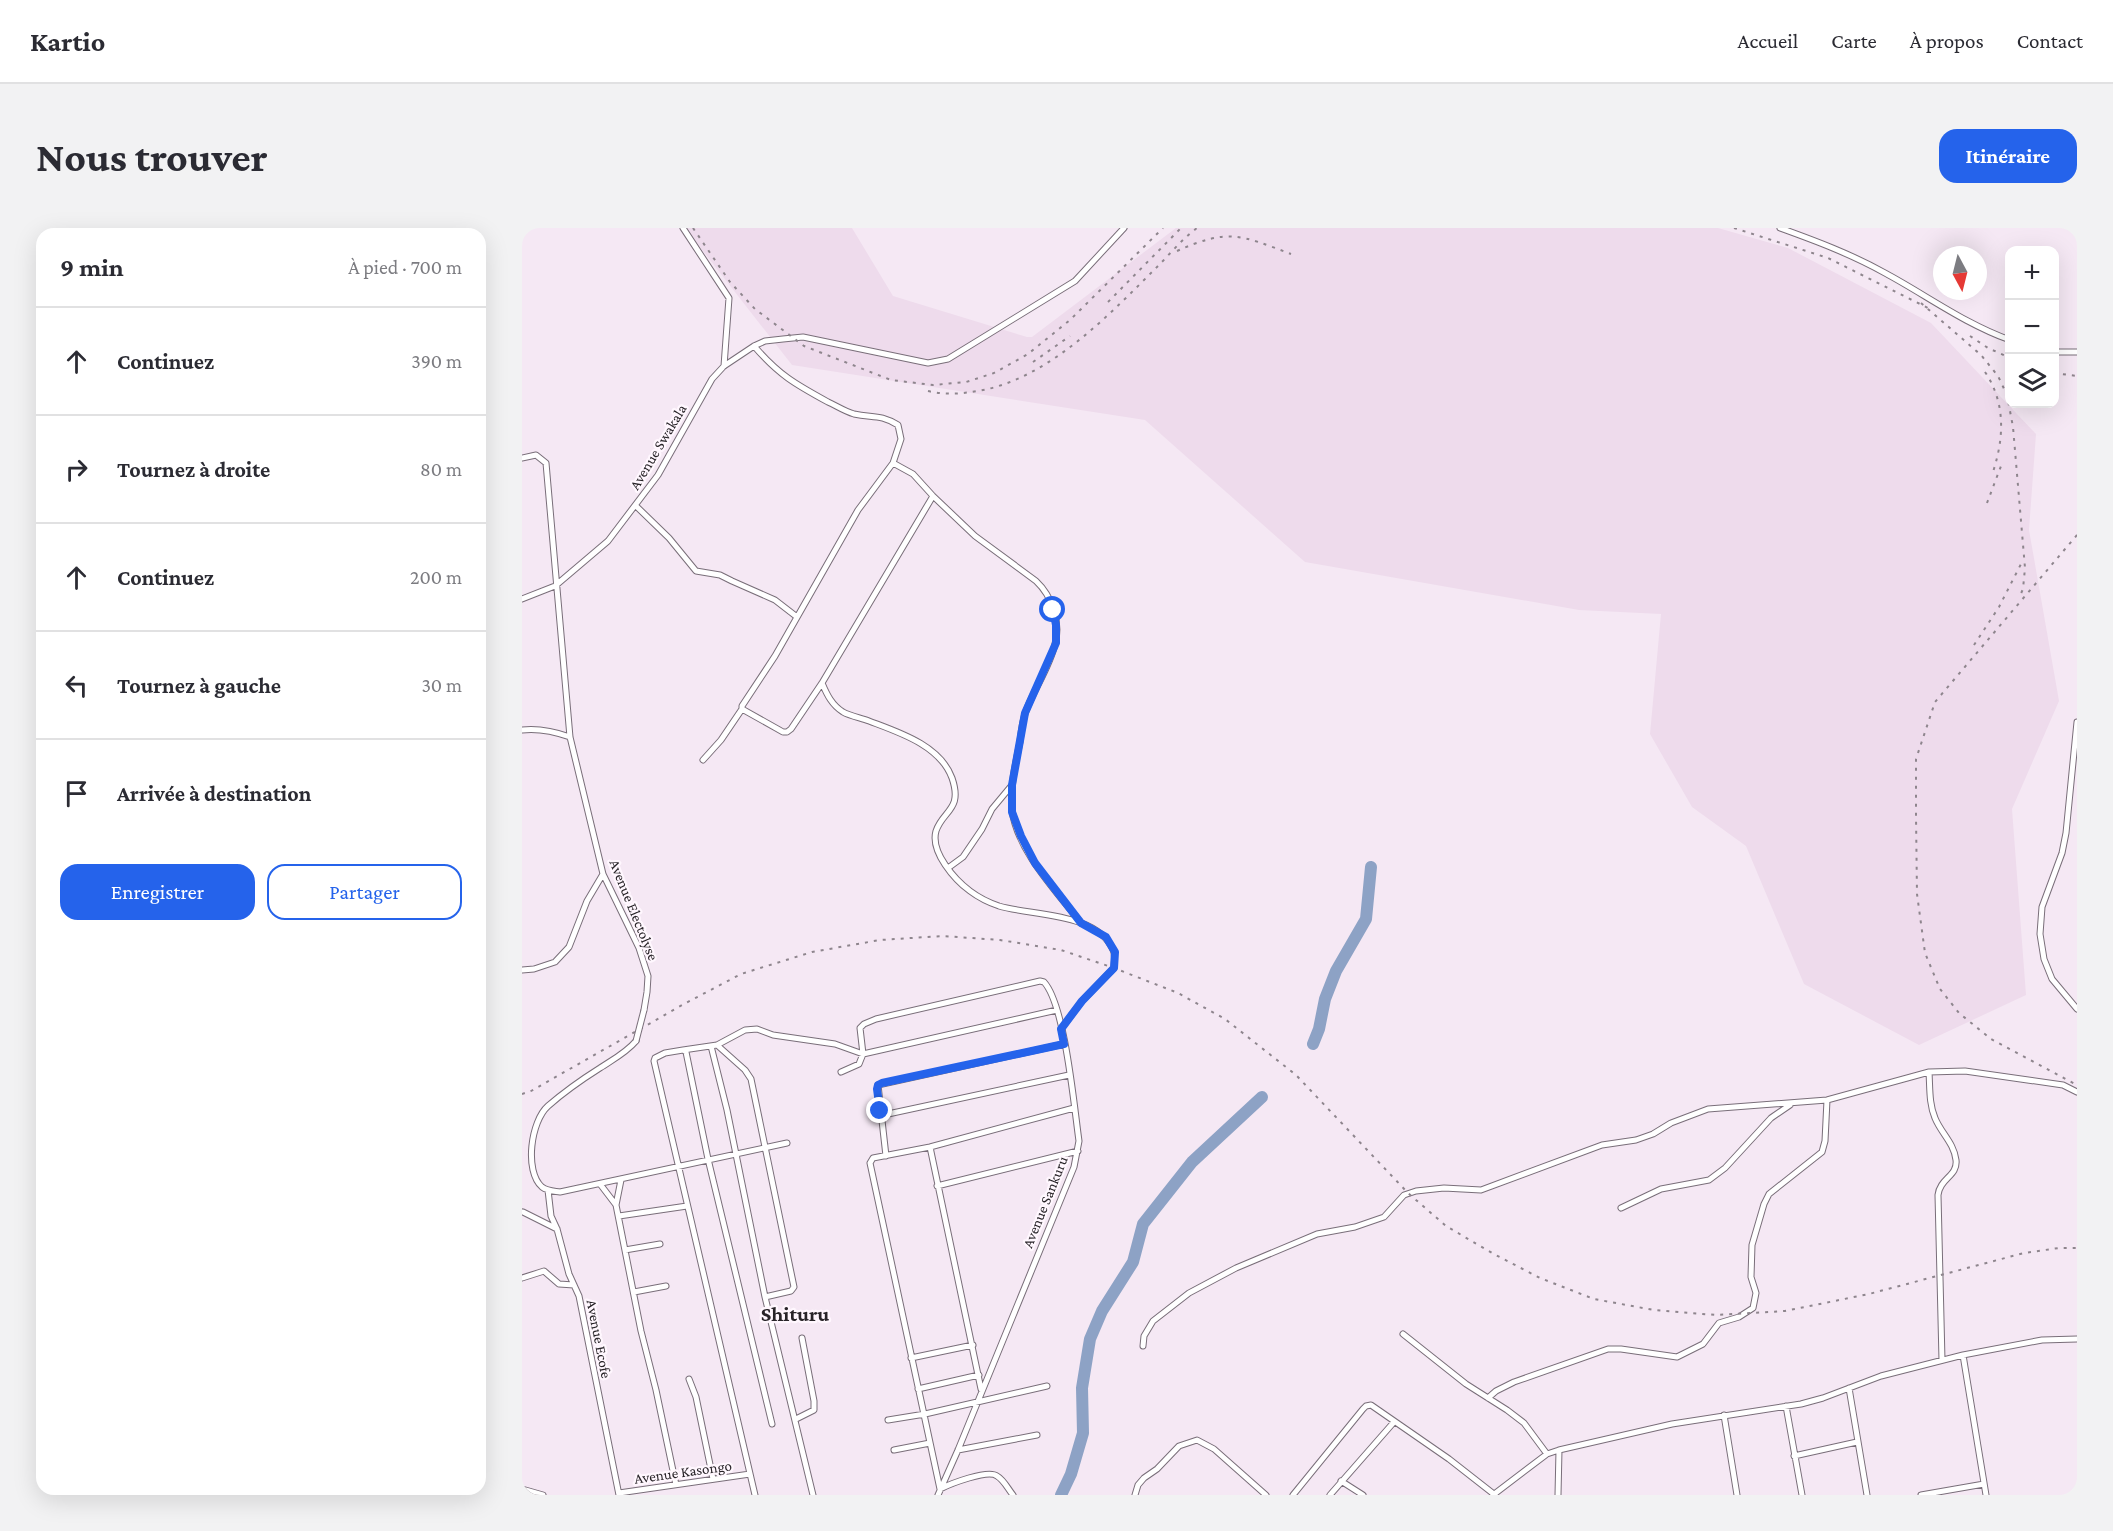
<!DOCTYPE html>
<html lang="fr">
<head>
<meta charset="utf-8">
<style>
	body { margin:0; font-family:"Crimson Pro",serif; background:#f2f2f3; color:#2b2b33 }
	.controls { position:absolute; right:18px; top:18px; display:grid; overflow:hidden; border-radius:12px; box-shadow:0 6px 24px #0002 }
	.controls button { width:54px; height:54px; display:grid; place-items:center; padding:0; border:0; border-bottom:2px solid #e1e1e2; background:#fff; color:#2b2b33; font:30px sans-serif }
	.compass { position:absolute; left:1411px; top:18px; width:54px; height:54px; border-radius:50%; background:#fff; box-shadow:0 6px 24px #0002; rotate:173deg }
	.stop { position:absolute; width:18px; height:18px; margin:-14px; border:4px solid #2563eb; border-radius:50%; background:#fff }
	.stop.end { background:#2563eb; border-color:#fff; box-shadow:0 2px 6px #0008 }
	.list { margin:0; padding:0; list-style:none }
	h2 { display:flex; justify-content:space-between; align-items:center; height:78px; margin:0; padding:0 24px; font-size:26px }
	h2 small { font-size:20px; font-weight:400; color:#7c7c81 }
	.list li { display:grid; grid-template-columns:39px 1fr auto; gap:18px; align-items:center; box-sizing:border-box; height:108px; padding:0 24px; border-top:2px solid #e1e1e2 }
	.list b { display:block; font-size:22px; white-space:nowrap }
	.list em { font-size:20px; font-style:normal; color:#7c7c81 }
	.actions { display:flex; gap:12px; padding:18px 24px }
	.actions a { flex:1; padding:14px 0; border:2px solid #2563eb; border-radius:18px; text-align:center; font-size:21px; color:#2563eb }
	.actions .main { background:#2563eb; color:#fff }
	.icon { flex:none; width:33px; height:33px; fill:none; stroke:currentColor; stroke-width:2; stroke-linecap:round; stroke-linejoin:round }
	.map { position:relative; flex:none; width:1555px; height:1267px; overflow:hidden; border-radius:18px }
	header { display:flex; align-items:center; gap:36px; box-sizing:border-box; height:84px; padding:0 30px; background:#fff; border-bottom:2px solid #e1e1e2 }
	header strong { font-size:28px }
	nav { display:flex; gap:33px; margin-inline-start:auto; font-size:21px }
	.intro { display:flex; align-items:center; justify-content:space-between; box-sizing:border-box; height:144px; padding:0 36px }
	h1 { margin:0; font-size:42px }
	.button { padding:15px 27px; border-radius:18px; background:#2563eb; color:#fff; font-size:21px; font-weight:700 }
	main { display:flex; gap:36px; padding:0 36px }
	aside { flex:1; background:#fff; border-radius:18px; box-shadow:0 6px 24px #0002 }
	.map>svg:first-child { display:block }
</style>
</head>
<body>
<header>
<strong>Kartio</strong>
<nav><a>Accueil</a><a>Carte</a><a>À propos</a><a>Contact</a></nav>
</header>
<div class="intro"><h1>Nous trouver</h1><a class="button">Itinéraire</a></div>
<main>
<aside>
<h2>9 min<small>À pied · 700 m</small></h2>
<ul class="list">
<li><svg class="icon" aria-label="ahead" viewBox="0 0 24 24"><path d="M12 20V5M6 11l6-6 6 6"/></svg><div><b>Continuez</b></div><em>390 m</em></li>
<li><svg class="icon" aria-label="right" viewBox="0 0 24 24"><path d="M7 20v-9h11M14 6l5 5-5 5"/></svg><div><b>Tournez à droite</b></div><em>80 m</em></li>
<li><svg class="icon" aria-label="ahead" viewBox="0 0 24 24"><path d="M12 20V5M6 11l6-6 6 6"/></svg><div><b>Continuez</b></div><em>200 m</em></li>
<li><svg class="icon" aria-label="left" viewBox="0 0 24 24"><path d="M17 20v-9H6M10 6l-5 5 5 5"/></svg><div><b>Tournez à gauche</b></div><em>30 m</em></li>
<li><svg class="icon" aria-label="arrive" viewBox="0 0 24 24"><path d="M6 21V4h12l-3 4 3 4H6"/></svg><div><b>Arrivée à destination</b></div></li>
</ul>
<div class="actions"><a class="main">Enregistrer</a><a>Partager</a></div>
</aside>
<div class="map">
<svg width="1555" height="1267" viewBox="0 0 1555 1267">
	<rect width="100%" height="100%" fill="#f5e8f4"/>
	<!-- built -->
	<path fill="#eedbec" d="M163,0H330L371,68L505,109H510L654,0H1196L1266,20L1409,95L1514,206L1507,302L1537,473L1490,581L1504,767L1397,817L1282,756L1224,618L1170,579L1128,506L1139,386L1057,382L783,334L623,192L270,137Z"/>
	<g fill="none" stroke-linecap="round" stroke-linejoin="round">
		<!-- river -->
		<path stroke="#8da2c5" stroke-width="12" d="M791,816L797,801L803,771L814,743L844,691L849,639
			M539,1267L549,1246L561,1205L560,1160L568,1111L580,1083L611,1034L621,996L670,934L740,869"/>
		<defs>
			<path id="minor" d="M161,0L207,70L202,138
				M1258,0C1294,13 1329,26 1363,45C1404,67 1443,96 1488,112
				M1532,124H1555
				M0,230L14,227L24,235L48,509L81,646L117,720L126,748L125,764L122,782
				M371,235L391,246L411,268L453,308L514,353C530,368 539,394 533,416C528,439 512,461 504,483C500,493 499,504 498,514C493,537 488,559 490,582C495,623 535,664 559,695
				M114,278L147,310L174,343L198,347L210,353L253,372L275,389
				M0,371L33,358L86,313L136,247L190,151L202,138L232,118L243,113L261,111L281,109L406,135L426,131L553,53L602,0
				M300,455C305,467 310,477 321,484C328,488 339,490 347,493C376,504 418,517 430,550C441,582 421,582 414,603C408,624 433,652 448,663C456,669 468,675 477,678C510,688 575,684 591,722C594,727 592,734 592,740L560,773L539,801
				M220,481L261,504H265L269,501L300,455L411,268
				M1555,494L1544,605L1540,625L1520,679L1518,706L1522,731L1530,751L1555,781
				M0,502C17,500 31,503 48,509
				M181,532L199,512L220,481V478L253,428L336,282L371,235L379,211L376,197C358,186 351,190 332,186C322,183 315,178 306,174C273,156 257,147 232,118
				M426,640L441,629L460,601L470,581L490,557
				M0,742L12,741L33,734L47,719L65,673L81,646
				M114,813C104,825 90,832 78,840C59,852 42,864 26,878C9,893 2,943 20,959C25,963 32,963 38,964L265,915
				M195,817L223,842L229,851L272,1059L269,1063L243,1069
				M189,818L205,882L243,1069L291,1267
				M161,822L195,817L223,802L235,801L251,807L313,816L341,826L535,782
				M319,844L337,836L341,826L338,800L342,796L354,791L518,753L522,754C543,777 552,878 557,913L552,939L436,1222L416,1267
				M1407,844C1408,860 1407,876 1413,890C1419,905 1432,915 1434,932C1436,948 1418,950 1416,967L1420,1132
				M359,890L366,886L547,847
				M408,919L459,1161
				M364,928L356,857L542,816
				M78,956L94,977L119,1103L134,1162L154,1257
				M415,958L556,923
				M26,962L29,988L35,1001L47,1046L57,1068L97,1267
				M94,977L99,952
				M1099,980L1139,961L1187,952L1203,940L1249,890L1268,877
				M1,984L35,1001
				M97,988L165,978
				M103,1022L138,1016
				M0,1050L22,1043L37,1056L52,1057
				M112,1064L144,1058
				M881,1106L944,1156L985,1182L1002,1195L1025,1226
				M621,1118L622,1108L631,1093L667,1065L714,1040L795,1006L833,999L862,989L882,967L894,963L922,960L959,962L1080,917L1114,912L1131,906L1149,895L1186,881L1305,872L1407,844L1443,843L1541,857L1555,864
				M1441,1127L1464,1267
				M389,1130L451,1117
				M167,1151L174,1169L191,1251
				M1327,1160L1345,1267
				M396,1161L457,1147
				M966,1170L974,1163L992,1154L1086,1121H1099L1155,1129L1181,1116L1197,1095L1217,1089L1231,1080L1234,1065L1229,1049L1230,1017L1242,976L1247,966L1300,924L1303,913L1305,872
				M1264,1178L1280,1267
				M1202,1187L1215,1267
				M274,1191L292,1182V1173L280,1110
				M366,1192L403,1186L525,1158
				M372,1222L408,1215
				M436,1222L515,1207
				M1272,1228L1335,1214
				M819,1253L841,1267
				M0,1261L21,1267
				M97,1265L228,1246
				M233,1267L132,833L133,830L143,825L161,822L164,824L186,931L250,1196
				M491,1267C486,1261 482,1252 475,1248C466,1241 428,1256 418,1261L348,935L351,930L408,919L552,880
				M613,1267L616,1257L622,1250L635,1241L657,1218L675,1212L692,1221L744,1267
				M771,1267L841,1181L844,1178L849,1177L927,1231L973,1267
				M808,1267L872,1194
				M971,1267L1025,1226L1037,1222L1150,1196L1279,1176L1301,1170L1359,1148L1441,1127L1520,1112L1555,1111
				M1036,1267L1037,1222
				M1399,1267L1462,1256"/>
		</defs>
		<!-- minor casing -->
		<use href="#minor" stroke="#796e79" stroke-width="7"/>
		<!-- minor -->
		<use href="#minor" stroke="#fff" stroke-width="5"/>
		<!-- rail -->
		<path stroke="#8e858d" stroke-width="2" stroke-dasharray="3 6" stroke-linecap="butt" d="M171,0L208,54L233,81L282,118L369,152L411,157L444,154L472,145L506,126L548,92L641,0
			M1212,0L1306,30L1406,80
			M655,23C706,0 719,7 769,26
			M586,74L659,0
			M1399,75L1459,127L1476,148L1485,167L1491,199L1503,340L1501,361L1497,370
			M1448,108L1466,120L1488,130
			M511,134L548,108
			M1463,144C1484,175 1482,210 1471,244
			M1532,145L1555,148
			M406,163C426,168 447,165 466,161C532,145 588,86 635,39C648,26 660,11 675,0
			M1465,275L1479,238
			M1555,307L1413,474L1394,531V588L1395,666L1403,725L1418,761L1437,785L1469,811L1555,857
			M1452,417L1477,379L1500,334
			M0,866L9,863L162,776L219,746L290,724L358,712L421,708L478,712L539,722L592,740L656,765L703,791L774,847L886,965L924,998L970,1025L1018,1050L1072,1071L1132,1082L1194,1087L1263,1083L1347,1066L1502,1025L1537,1020H1555"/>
		<defs>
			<path id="minor-bridge" d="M114,813L122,782"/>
		</defs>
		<!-- minor-bridge casing -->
		<use href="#minor-bridge" stroke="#796e79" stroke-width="7" stroke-linecap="butt"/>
		<!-- minor-bridge -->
		<use href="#minor-bridge" stroke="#fff" stroke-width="5"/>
	</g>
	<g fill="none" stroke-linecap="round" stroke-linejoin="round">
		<!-- route -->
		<path stroke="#2563eb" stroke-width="8" d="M358,883L355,861L356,857L360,855L542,816L539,801L560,773L592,740L593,724L584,709L559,695L513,635L499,608L490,584V557L503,485L534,415V397L531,382"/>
	</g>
	<g text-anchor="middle" stroke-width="4.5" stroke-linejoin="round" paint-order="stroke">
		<!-- street labels -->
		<g font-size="15" fill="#282428" stroke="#fff7fe">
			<text transform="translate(136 219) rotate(-59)" y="5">Avenue Swakala</text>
			<text transform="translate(112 682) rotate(68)" y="5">Avenue Electolyse</text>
			<text transform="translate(523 974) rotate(-68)" y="5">Avenue Sankuru</text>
			<text transform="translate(77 1111) rotate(79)" y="5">Avenue Ecofe</text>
			<text transform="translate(161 1244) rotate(-8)" y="5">Avenue Kasongo</text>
		</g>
		<!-- district labels -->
		<g font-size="21" font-weight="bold" fill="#282428" stroke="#fff7fe">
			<text x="273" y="1093">Shituru</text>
		</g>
	</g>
</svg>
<div class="controls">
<button>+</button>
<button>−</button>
<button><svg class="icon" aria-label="layers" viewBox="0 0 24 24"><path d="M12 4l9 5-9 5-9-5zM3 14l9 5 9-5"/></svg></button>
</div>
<svg class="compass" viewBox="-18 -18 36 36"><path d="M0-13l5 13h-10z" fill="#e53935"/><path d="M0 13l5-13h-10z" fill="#7c7c81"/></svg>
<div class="stop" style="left:531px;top:382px"></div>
<div class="stop end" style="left:358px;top:883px"></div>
</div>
</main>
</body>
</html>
